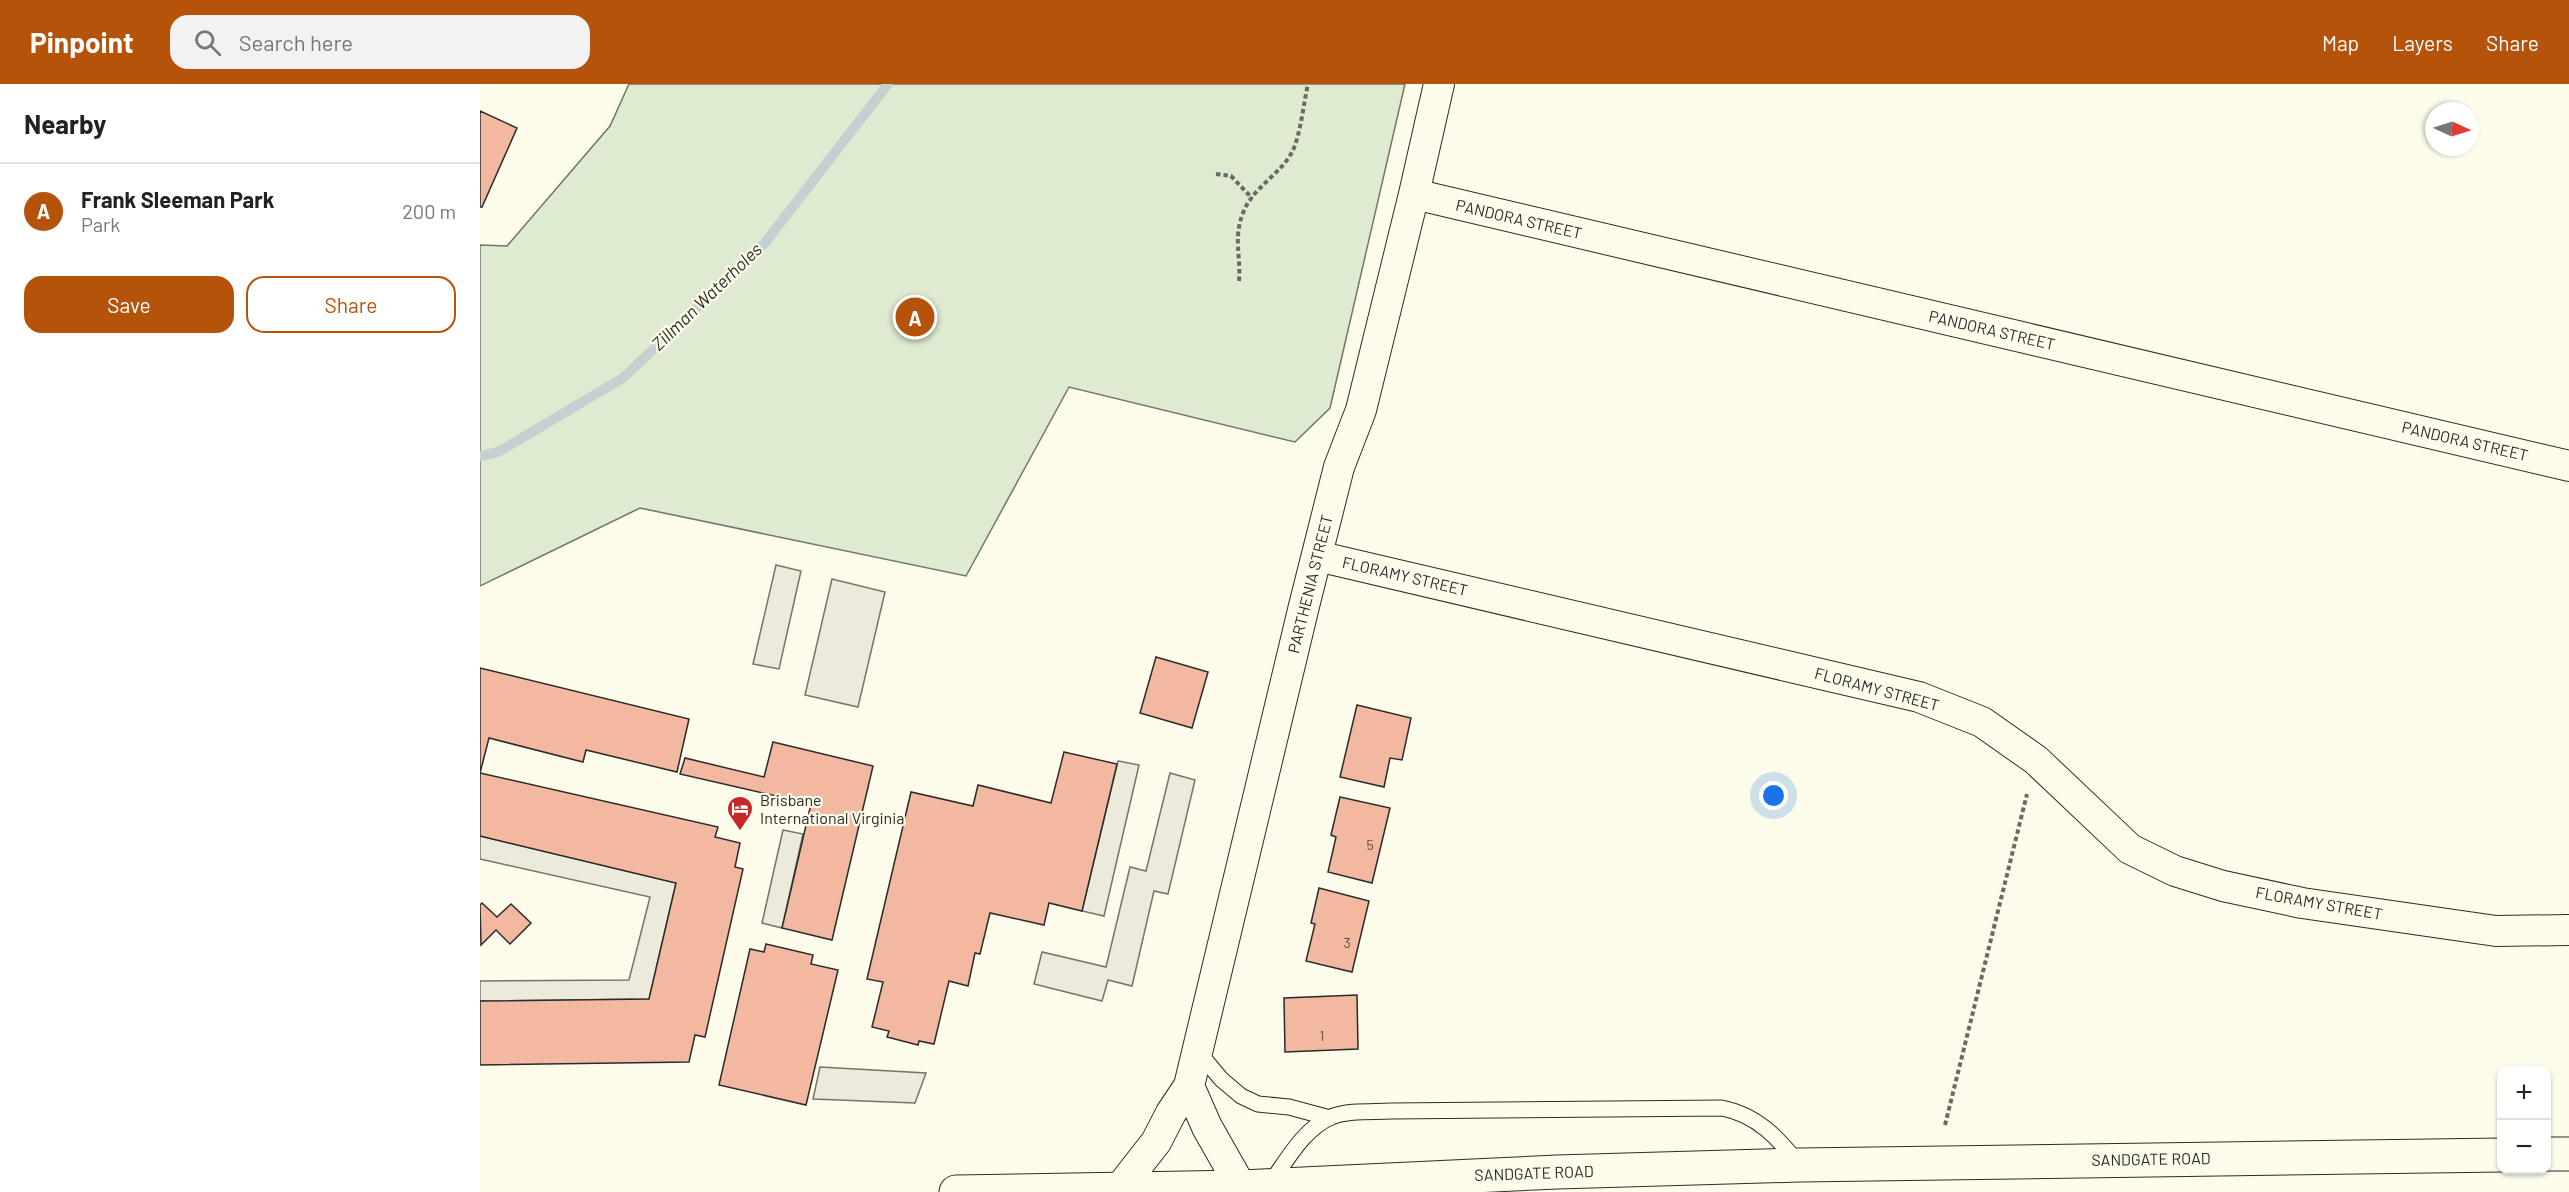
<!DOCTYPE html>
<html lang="en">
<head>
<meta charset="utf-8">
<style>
	body { margin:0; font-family:Barlow,sans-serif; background:#f2f2f2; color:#222 }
	.controls { position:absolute; right:18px; bottom:18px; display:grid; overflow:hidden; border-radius:12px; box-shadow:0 2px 4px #0004 }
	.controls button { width:54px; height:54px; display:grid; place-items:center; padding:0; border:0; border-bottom:2px solid #e0e0e0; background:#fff; color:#222; font:30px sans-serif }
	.compass { position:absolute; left:1945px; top:18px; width:54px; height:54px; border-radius:50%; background:#fff; box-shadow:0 2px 4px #0004; rotate:94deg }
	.you { position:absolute; left:1294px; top:712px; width:21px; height:21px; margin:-15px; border:4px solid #fff; border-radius:50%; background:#1a73e8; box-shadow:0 0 0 9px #1a73e833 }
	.badge { display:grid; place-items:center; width:39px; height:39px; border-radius:50%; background:#b45309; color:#fff; font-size:20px; font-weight:700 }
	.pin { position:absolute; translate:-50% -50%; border:3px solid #fff; box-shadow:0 2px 6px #0006 }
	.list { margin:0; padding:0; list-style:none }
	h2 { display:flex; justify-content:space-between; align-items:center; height:78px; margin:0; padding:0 24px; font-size:26px }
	h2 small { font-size:20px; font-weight:400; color:#767676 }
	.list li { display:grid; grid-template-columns:39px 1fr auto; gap:18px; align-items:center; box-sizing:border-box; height:96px; padding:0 24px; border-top:2px solid #e0e0e0 }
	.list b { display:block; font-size:22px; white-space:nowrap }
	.list p { margin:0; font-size:20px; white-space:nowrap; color:#767676 }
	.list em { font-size:20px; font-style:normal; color:#767676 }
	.actions { display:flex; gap:12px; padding:18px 24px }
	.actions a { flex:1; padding:14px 0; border:2px solid #b45309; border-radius:18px; text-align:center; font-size:21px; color:#b45309 }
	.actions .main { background:#b45309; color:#fff }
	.icon { flex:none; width:33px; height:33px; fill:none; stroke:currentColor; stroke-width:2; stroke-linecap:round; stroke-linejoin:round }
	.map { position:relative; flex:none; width:2089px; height:1108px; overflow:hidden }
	header { display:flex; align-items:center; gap:36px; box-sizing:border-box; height:84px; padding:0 30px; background:#b45309; color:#fff }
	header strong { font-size:28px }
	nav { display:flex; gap:33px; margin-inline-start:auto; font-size:21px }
	.search { width:420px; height:54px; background:#f2f2f2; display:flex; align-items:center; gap:15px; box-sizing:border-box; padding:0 21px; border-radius:18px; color:#767676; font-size:22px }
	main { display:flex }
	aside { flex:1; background:#fff }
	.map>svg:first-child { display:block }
</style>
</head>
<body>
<header>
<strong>Pinpoint</strong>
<div class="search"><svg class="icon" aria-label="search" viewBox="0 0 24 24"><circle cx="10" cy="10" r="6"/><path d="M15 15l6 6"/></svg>Search here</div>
<nav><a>Map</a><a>Layers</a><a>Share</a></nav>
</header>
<main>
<aside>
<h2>Nearby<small></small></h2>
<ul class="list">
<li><span class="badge">A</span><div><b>Frank Sleeman Park</b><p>Park</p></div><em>200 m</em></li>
</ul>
<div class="actions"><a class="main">Save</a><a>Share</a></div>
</aside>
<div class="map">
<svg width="2089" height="1108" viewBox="0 0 2089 1108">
	<rect width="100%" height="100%" fill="#fdfbea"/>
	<!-- green -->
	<path fill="#deebd1" stroke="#74746e" stroke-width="1.5" d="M149,0H925L850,324L815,358L589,303L486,492L160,424L0,502V161L27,162L130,42Z"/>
	<!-- parking -->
	<path fill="#eceadb" stroke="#74746e" stroke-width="1.5" d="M296,481L321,487L299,585L273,580Z
		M352,495L405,508L378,623L325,611Z
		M638,677L659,681L624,832L602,827Z
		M690,689L715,696L688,810L674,807L652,902L628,896L622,917L554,900L562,868L626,883L650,783L666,787Z
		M303,746L323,750L302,844L282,839Z
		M0,752L196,799L169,915L0,917V897L149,896L170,813L0,775Z
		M340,983L446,989L435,1019L333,1015Z"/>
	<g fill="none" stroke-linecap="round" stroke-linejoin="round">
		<!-- stream -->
		<path stroke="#c7d0d0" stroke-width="10" d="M0,372L18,368L143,294L284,160L408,0"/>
	</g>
	<!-- building -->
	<path fill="#f2b8a0" stroke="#2b2b2b" stroke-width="1.5" d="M0,27L37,44L2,123H0Z
		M676,573L728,588L712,644L660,629Z
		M0,584L209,635L197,688L106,666L103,678L9,654L0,689Z
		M877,621L931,634L922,676L910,674L904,703L860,693Z
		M293,658L393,682L352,856L302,844L331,720L200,690L205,674L284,693Z
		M584,668L637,680L602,827L569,819L564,841L510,829L500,870L495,869L488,902L469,897L454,960L439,957L438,961L407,953L409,947L392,943L403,898L387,895L431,708L493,722L498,701L571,719Z
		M0,689L238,743L235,753L260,759L255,783L263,785L225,953L215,951L209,978L0,981V917L169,915L196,799L0,752Z
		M860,713L910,724L892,799L848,788L856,753L851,751Z
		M839,804L889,817L872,888L826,877L835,840L831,839Z
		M2,819L17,833L31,820L51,839L30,860L16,846L1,861L0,821Z
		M286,860L333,871L331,880L358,886L326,1021L239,1001L270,865L284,868Z
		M877,911L878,965L805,968L804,914Z"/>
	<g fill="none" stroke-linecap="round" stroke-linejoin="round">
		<defs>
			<path id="lane" d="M717,966L741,995L761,1012L778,1020L809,1023L850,1034
				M789,1101C806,1078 823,1045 851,1033C869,1026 892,1028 911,1027L1242,1024C1277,1031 1297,1053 1318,1079"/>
			<path id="street" d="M934,110L2089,382
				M837,472L1439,613L1502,638L1556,676L1650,765L1695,787L1743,802L1822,819L2016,847L2089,846
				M709,1002L727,1043L761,1103
				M640,1104L676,1058L691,1029L709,1002L824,522L859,383L881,326L934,110L959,0"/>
			<path id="highway" d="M2066,1070H2089
				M476,1108L761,1103L1077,1088L1320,1081L2022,1071"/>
		</defs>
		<!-- lane casing -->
		<use href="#lane" stroke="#2b2b2b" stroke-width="17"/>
		<!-- street casing -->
		<use href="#street" stroke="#2b2b2b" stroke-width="32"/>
		<!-- highway casing -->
		<use href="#highway" stroke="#2b2b2b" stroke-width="35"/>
		<!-- path -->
		<path stroke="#6a6964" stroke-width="4" stroke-dasharray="4.5 3" stroke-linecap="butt" d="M736,90L751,92L772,114
			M759,197C761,171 753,155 763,129C772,104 800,91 812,68C820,54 824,17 828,0
			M1465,1041L1547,710"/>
		<!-- lane -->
		<use href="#lane" stroke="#fdfbea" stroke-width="15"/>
		<!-- street -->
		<use href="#street" stroke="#fdfbea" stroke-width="30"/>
		<!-- highway -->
		<use href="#highway" stroke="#fdfbea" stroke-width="33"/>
	</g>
	<!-- icons -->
	<defs>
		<symbol id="hotel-pin" viewBox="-11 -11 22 30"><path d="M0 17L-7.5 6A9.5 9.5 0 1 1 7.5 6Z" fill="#c62828" stroke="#fdfbea"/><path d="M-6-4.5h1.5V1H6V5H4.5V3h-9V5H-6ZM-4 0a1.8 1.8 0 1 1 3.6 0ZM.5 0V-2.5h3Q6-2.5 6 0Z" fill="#fff"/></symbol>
	</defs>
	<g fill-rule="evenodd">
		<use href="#hotel-pin" x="245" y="710" width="30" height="40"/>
	</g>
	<g text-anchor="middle" stroke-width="4.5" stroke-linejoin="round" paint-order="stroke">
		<!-- number labels -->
		<g font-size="14" fill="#5d4e48">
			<text x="890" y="766">5</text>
			<text x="867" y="864">3</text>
			<text x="842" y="957">1</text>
		</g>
		<!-- street labels -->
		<g font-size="16" fill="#2b2b2b" stroke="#fdfbea">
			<text transform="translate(1039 135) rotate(13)" y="6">PANDORA STREET</text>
			<text transform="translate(1512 246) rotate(13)" y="6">PANDORA STREET</text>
			<text transform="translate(1985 357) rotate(13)" y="6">PANDORA STREET</text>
			<text transform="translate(925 492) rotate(13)" y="6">FLORAMY STREET</text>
			<text transform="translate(830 500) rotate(-76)" y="6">PARTHENIA STREET</text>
			<text transform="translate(1397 605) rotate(15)" y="6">FLORAMY STREET</text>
			<text transform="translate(1839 819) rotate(10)" y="6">FLORAMY STREET</text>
			<text transform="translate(1671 1075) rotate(-1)" y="6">SANDGATE ROAD</text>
			<text transform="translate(1054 1089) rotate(-2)" y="6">SANDGATE ROAD</text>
		</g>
		<!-- poi labels -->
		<g font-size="16" fill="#2b2b2b" stroke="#fdfbea" text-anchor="start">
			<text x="280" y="722">Brisbane<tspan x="280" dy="18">International Virginia</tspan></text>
		</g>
		<!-- water labels -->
		<g font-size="18" font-style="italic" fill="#2b2b2b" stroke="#fdfbea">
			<text transform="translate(227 213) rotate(-44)" y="6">Zillman Waterholes</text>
		</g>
	</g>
</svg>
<div class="controls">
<button>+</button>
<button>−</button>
</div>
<svg class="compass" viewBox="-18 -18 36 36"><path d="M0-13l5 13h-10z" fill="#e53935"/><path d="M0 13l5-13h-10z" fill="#767676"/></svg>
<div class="you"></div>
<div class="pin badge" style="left:435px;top:233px">A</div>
</div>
</main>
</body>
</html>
